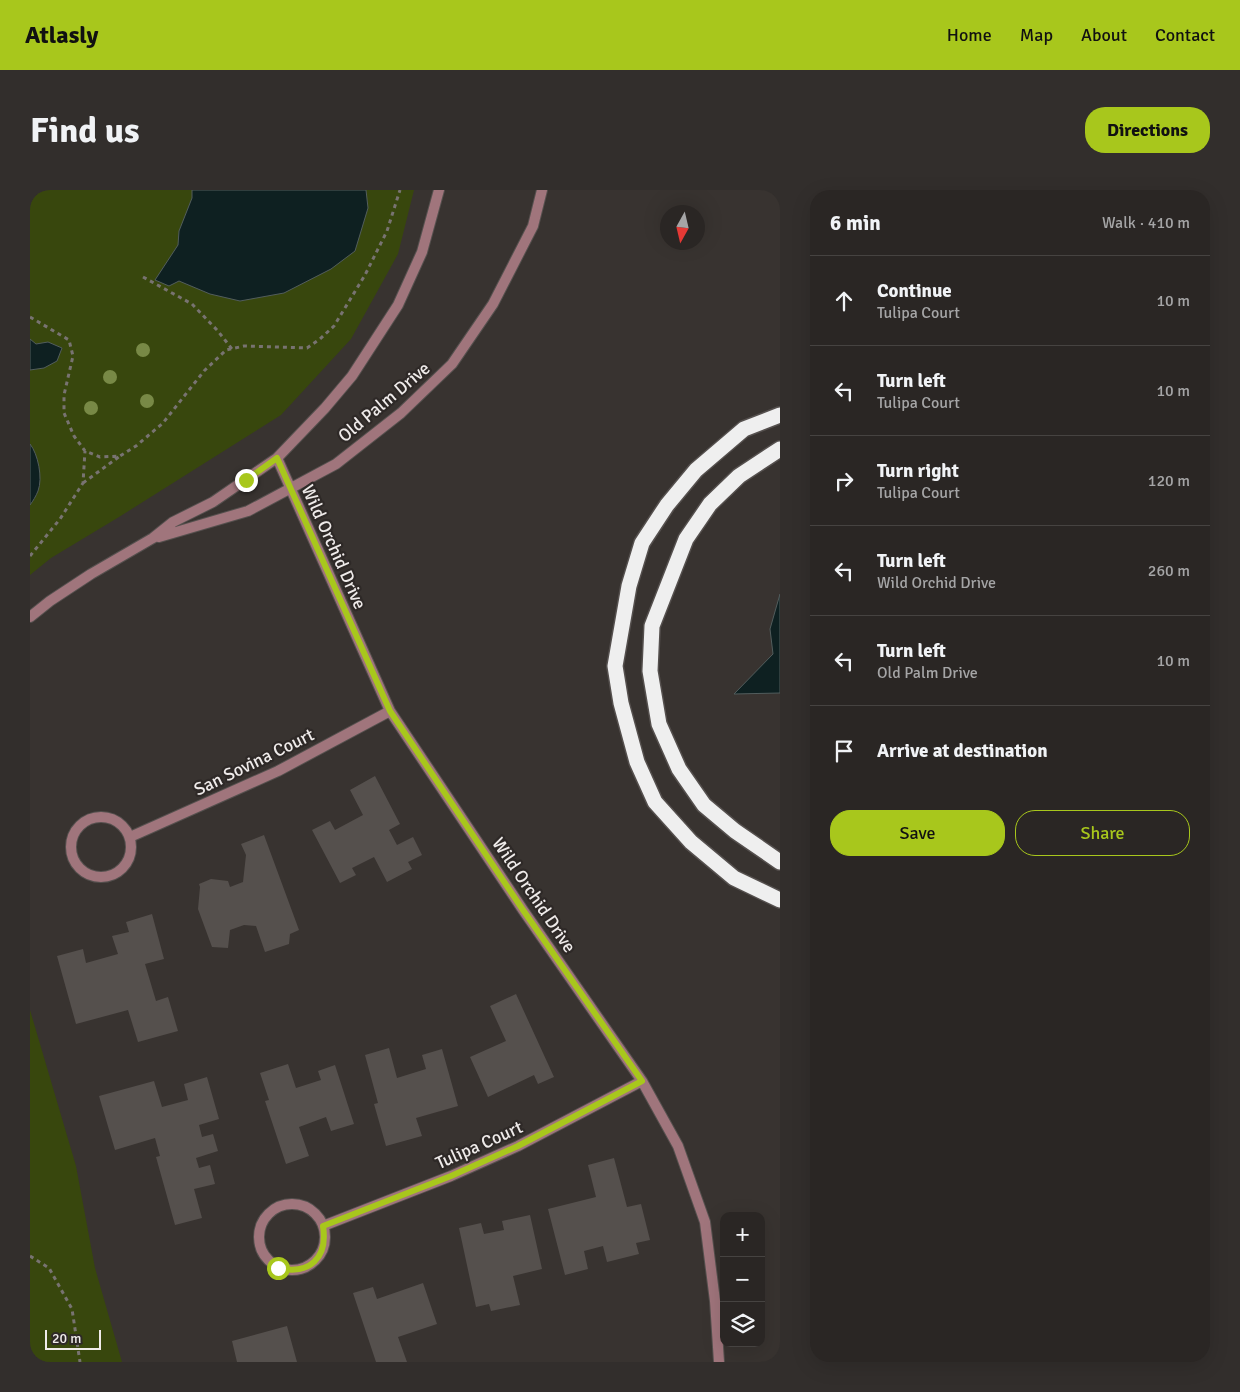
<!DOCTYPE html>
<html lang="en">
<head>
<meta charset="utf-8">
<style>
	body { margin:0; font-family:Signika,sans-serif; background:#322e2c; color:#f1f3f6 }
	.controls { position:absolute; right:15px; bottom:15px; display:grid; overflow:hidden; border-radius:10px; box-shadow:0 5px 20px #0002 }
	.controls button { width:45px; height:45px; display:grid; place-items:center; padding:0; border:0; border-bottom:1px solid #464341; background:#2a2624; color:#f1f3f6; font:25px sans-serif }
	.compass { position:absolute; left:630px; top:15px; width:45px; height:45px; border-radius:50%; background:#2a2624; box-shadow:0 5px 20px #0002; rotate:188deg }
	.scale { position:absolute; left:15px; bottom:12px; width:56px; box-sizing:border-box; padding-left:5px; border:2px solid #efebea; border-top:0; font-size:14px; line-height:18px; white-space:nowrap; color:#efebea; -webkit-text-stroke:4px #2e2927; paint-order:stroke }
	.stop { position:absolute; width:15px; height:15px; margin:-11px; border:4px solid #a8c71c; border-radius:50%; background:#fff }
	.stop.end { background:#a8c71c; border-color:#fff; box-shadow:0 1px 5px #0008 }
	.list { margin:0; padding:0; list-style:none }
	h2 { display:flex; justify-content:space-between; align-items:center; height:65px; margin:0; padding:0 20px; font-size:21px }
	h2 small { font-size:16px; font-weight:400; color:#a5a5a6 }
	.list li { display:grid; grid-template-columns:32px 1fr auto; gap:15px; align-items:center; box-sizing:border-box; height:90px; padding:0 20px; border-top:1px solid #464341 }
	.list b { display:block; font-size:19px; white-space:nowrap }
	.list p { margin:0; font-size:16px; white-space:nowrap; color:#a5a5a6 }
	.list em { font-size:16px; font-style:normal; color:#a5a5a6 }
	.actions { display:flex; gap:10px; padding:15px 20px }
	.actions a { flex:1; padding:11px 0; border:1px solid #a8c71c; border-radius:20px; text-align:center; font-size:18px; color:#a8c71c }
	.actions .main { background:#a8c71c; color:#111 }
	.icon { flex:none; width:28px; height:28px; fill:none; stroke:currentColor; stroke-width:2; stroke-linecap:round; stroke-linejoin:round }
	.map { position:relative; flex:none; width:750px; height:1172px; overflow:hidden; border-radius:20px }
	header { display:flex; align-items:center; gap:30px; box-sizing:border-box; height:70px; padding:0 25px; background:#a8c71c; color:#111 }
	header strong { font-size:24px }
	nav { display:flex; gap:28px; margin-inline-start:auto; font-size:18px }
	.intro { display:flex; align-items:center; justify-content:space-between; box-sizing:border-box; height:120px; padding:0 30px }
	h1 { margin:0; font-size:35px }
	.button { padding:12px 22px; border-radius:20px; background:#a8c71c; color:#111; font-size:18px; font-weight:700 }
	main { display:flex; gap:30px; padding:0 30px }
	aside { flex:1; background:#2a2624; border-radius:20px; box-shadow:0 5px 20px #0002 }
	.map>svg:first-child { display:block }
</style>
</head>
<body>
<header>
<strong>Atlasly</strong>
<nav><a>Home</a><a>Map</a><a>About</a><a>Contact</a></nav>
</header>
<div class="intro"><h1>Find us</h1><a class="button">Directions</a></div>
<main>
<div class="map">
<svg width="750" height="1172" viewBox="0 0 750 1172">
	<rect width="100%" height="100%" fill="#383330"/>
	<!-- green -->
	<path fill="#38470d" d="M0,0H384L368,64L321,149L251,225L89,327L21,368L0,385Z
		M0,820L46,976L65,1078L92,1172H0Z"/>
	<!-- water -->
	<path fill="#0e2021" stroke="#525d5d" d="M162,0H336L338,18L325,61L301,79L254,103L210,111L180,104L149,91L139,96L125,90L148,55L149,41L162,8Z
		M0,149L6,154L18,152L32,158L27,171L14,178L0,180Z
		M0,254C8,264 13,288 8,301C6,306 3,311 0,315Z
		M750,404V503L704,504L743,464L740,439Z"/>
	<!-- building -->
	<path fill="#55504d" d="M345,586L370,634L359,640L367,655L383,647L392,665L378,672L382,679L357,692L344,667L322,678L326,685L310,693L282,640L300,631L305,640L333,625L320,600Z
		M234,645L269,740L260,744L259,754L235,762L226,736L214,735L200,740L198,758L182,757L168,719L170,697L169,694L181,689L198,691L200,697L213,692L216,665L211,654Z
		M122,724L134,769L115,774L126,811L138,807L148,841L108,852L98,820L46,834L27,766L53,759L56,773L88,764L82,746L99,742L96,732Z
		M486,804L524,887L508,894L504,885L458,907L440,867L476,851L460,816Z
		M359,858L367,888L396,879L392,865L412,859L428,916L386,928L392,946L356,956L344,914L348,913L335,865Z
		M258,874L266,898L291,890L288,881L305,875L324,934L301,941L296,927L269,937L279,966L256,974L235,911L239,910L230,883Z
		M177,887L189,929L169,935L172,947L183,944L188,961L166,968L169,978L180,975L185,994L164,999L172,1028L145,1035L126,967L130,966L125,948L85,960L69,906L124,891L132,917L158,910L154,894Z
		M584,968L597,1017L611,1014L620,1050L606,1053L609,1064L577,1072L573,1056L554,1061L558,1079L535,1085L518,1019L566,1007L558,975Z
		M500,1025L512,1079L483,1086L490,1115L461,1121L459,1114L446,1117L429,1038L451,1033L454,1044L474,1040L472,1031Z
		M393,1093L407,1134L368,1147L377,1172H346L323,1103L343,1097L347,1109Z
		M257,1136L267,1172H207L202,1151Z"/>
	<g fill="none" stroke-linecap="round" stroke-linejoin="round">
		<defs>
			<path id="street" d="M247,268L360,521L493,720L612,891L648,956L675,1032L685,1111L689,1172
				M129,347L218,321L306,274L371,223L422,174L463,114L503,36L512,0
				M0,427L20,411L61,384L123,348L143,332L183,312L247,268L295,218L322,186L368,115L392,62L409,0
				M41 657a30 30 0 1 1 60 0a30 30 0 1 1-60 0Z
				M100,647L248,581L360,521
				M229 1047a33 33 0 1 1 66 0a33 33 0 1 1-66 0Z
				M293,1036L421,986L488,956L612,891"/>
			<path id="highway" d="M750,225L714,239L666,280L637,315L612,353L599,396L585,476L591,513L607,572L625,612L661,652L704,688L750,710
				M750,259L709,286L680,314L656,349L622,436L620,481L629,534L649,579L674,615L705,641L750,672"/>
		</defs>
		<!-- street casing -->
		<use href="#street" stroke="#55504e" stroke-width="12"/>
		<!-- highway casing -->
		<use href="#highway" stroke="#55504e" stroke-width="18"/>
		<!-- path -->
		<path stroke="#787371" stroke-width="3" stroke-dasharray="4 4" stroke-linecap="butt" d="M113,87L162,114L187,140L202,159
			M0,127L39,150L43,166L34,205V223L44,246L55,261L70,267L90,266L106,256L133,233L174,181L196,160L214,156L277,158L290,149L304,136L335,85L357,41L370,0
			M53,293L90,266
			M0,366L30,329L53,293L55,261
			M0,1066L19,1078L42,1119L50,1172"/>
		<!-- street -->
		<use href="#street" stroke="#a0757c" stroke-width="10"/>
		<!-- highway -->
		<use href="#highway" stroke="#efefef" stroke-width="15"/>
	</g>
	<!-- trees -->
	<g fill="#788946">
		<circle cx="113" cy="160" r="7"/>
		<circle cx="80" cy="187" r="7"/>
		<circle cx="117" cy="211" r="7"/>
		<circle cx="61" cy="218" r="7"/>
	</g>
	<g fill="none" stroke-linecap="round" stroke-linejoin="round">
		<!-- route -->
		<path stroke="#a8c71c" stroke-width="6" d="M216,290L247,268L360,521L493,720L612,891L488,956L421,986L293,1036C298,1068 280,1085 248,1078"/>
	</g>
	<g text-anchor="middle" stroke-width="4.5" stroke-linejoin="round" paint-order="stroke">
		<!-- street labels -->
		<g font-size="18" fill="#efebea" stroke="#2e2927">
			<text transform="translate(354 212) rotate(-40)" y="6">Old Palm Drive</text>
			<text transform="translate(304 357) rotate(66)" y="6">Wild Orchid Drive</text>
			<text transform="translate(224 572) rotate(-26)" y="6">San Sovina Court</text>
			<text transform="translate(504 705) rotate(56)" y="6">Wild Orchid Drive</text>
			<text transform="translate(449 955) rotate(-24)" y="6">Tulipa Court</text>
		</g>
	</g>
</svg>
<div class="controls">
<button>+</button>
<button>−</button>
<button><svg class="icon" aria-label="layers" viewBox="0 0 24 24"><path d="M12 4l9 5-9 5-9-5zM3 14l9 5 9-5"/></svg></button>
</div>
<svg class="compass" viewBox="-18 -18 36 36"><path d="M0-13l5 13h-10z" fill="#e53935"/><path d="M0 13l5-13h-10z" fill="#a5a5a6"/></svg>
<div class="scale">20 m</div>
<div class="stop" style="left:248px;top:1078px"></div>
<div class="stop end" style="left:216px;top:290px"></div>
</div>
<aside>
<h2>6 min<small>Walk · 410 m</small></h2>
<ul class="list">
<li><svg class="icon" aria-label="ahead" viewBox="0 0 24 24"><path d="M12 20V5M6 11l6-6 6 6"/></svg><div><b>Continue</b><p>Tulipa Court</p></div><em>10 m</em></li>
<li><svg class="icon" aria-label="left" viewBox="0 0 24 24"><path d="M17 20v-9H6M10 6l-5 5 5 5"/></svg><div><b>Turn left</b><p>Tulipa Court</p></div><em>10 m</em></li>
<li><svg class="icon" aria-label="right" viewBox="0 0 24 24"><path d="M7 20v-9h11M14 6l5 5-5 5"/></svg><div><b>Turn right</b><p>Tulipa Court</p></div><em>120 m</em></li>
<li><svg class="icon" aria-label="left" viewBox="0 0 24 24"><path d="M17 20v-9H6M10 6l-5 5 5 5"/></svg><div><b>Turn left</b><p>Wild Orchid Drive</p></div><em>260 m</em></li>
<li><svg class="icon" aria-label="left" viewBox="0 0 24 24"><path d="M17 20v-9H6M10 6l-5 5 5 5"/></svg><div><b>Turn left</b><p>Old Palm Drive</p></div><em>10 m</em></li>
<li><svg class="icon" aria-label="arrive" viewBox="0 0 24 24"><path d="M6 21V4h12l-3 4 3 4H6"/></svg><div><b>Arrive at destination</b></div></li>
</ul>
<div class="actions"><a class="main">Save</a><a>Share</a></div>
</aside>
</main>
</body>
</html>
